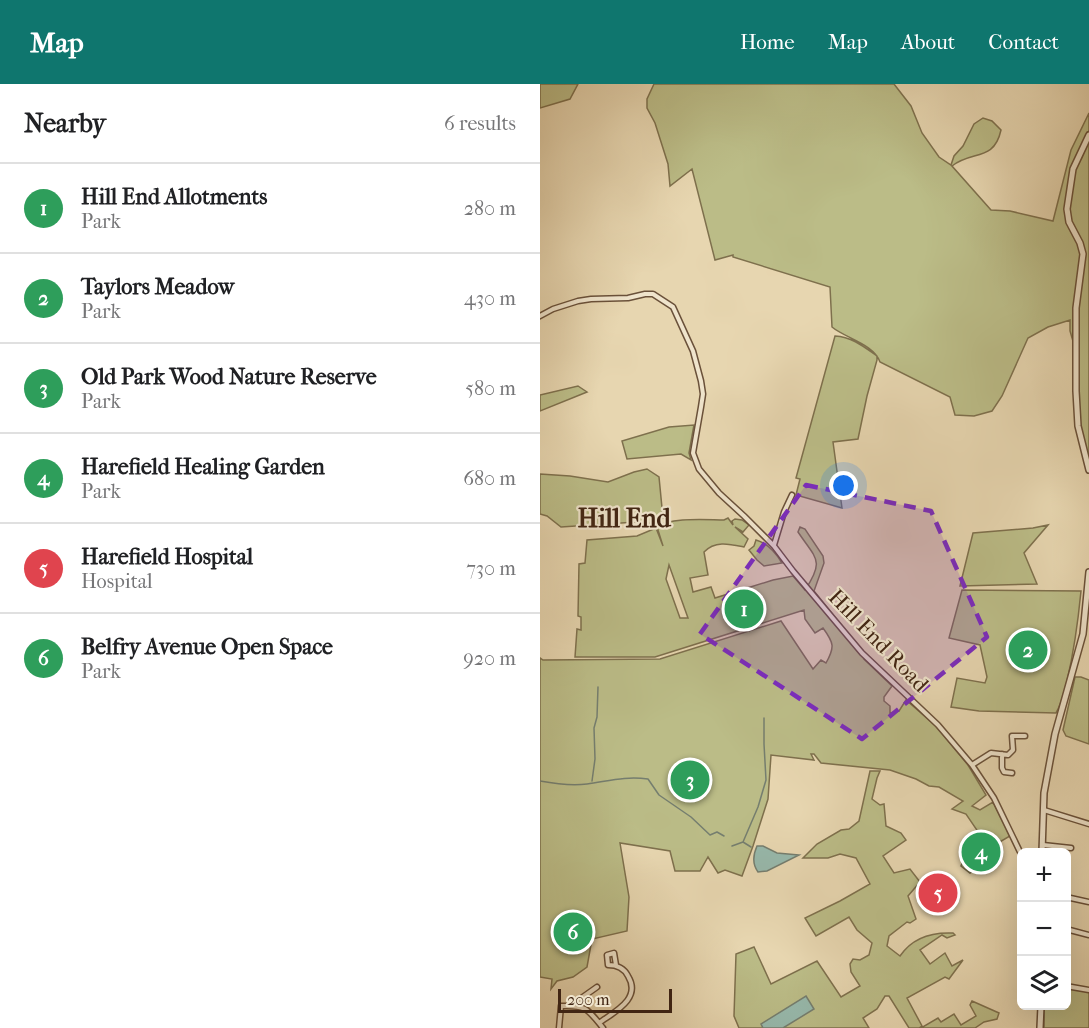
<!DOCTYPE html>
<html lang="en">
<head>
<meta charset="utf-8">
<style>
	body { margin:0; font-family:"IM FELL French Canon",serif; background:#f6f6f6; color:#202124 }
	.controls { position:absolute; right:18px; bottom:18px; display:grid; overflow:hidden; border-radius:9px; box-shadow:0 6px 24px #0002 }
	.controls button { width:54px; height:54px; display:grid; place-items:center; padding:0; border:0; border-bottom:2px solid #e0e0e0; background:#fff; color:#202124; font:30px sans-serif }
	.scale { position:absolute; left:18px; bottom:15px; width:114px; box-sizing:border-box; padding-left:6px; border:3px solid #412513; border-top:0; font-size:16px; line-height:21px; white-space:nowrap; color:#412513; -webkit-text-stroke:4px #efe4cc; paint-order:stroke }
	.you { position:absolute; left:304px; top:402px; width:21px; height:21px; margin:-15px; border:4px solid #fff; border-radius:50%; background:#1a73e8; box-shadow:0 0 0 9px #1a73e833 }
	.badge { display:grid; place-items:center; width:39px; height:39px; border-radius:50%; background:#0f766e; color:#fff; font-size:20px; font-weight:700 }
	.pin { position:absolute; translate:-50% -50%; border:3px solid #fff; box-shadow:0 2px 6px #0006 }
	.list { margin:0; padding:0; list-style:none }
	h2 { display:flex; justify-content:space-between; align-items:center; height:78px; margin:0; padding:0 24px; font-size:26px }
	h2 small { font-size:20px; font-weight:400; color:#757577 }
	.list li { display:grid; grid-template-columns:39px 1fr auto; gap:18px; align-items:center; box-sizing:border-box; height:90px; padding:0 24px; border-top:2px solid #e0e0e0 }
	.list b { display:block; font-size:22px; white-space:nowrap }
	.list p { margin:0; font-size:20px; white-space:nowrap; color:#757577 }
	.list em { font-size:20px; font-style:normal; color:#757577 }
	.icon { flex:none; width:33px; height:33px; fill:none; stroke:currentColor; stroke-width:2; stroke-linecap:round; stroke-linejoin:round }
	.map { position:relative; flex:none; width:549px; height:944px; overflow:hidden }
	header { display:flex; align-items:center; gap:36px; box-sizing:border-box; height:84px; padding:0 30px; background:#0f766e; color:#fff }
	header strong { font-size:28px }
	nav { display:flex; gap:33px; margin-inline-start:auto; font-size:21px }
	main { display:flex }
	aside { flex:1; background:#fff }
	.map>svg:first-child { display:block }
</style>
</head>
<body>
<header>
<strong>Map</strong>
<nav><a>Home</a><a>Map</a><a>About</a><a>Contact</a></nav>
</header>
<main>
<aside>
<h2>Nearby<small>6 results</small></h2>
<ul class="list">
<li><span class="badge" style="background:#2e9e5b">1</span><div><b>Hill End Allotments</b><p>Park</p></div><em>280 m</em></li>
<li><span class="badge" style="background:#2e9e5b">2</span><div><b>Taylors Meadow</b><p>Park</p></div><em>430 m</em></li>
<li><span class="badge" style="background:#2e9e5b">3</span><div><b>Old Park Wood Nature Reserve</b><p>Park</p></div><em>580 m</em></li>
<li><span class="badge" style="background:#2e9e5b">4</span><div><b>Harefield Healing Garden</b><p>Park</p></div><em>680 m</em></li>
<li><span class="badge" style="background:#e0444e">5</span><div><b>Harefield Hospital</b><p>Hospital</p></div><em>730 m</em></li>
<li><span class="badge" style="background:#2e9e5b">6</span><div><b>Belfry Avenue Open Space</b><p>Park</p></div><em>920 m</em></li>
</ul>
</aside>
<div class="map">
<svg width="549" height="944" viewBox="0 0 549 944">
	<rect width="100%" height="100%" fill="#e7d6b0"/>
	<filter id="stains"><feTurbulence type="fractalNoise" baseFrequency=".00333" numOctaves="4"/><feColorMatrix values="0 0 0 0 .2 0 0 0 0 .09 0 0 0 0 .02 0 0 0 .5 -.17"/></filter>
	<radialGradient id="worn" r=".72"><stop offset=".6" stop-color="#630" stop-opacity="0"/><stop offset="1" stop-color="#630" stop-opacity=".3"/></radialGradient>
	<!-- green -->
	<path fill="#bbbc87" stroke="#7e704d" stroke-width="1.5" fill-rule="evenodd" d="M0,0H38L30,15L0,24Z
		M114,0H354L371,22L382,49L399,73L411,81L414,72L423,62L434,40L443,34L452,37L461,46C454,78 432,66 412,82L451,126L470,127L513,137L531,66L549,29V381L539,347L537,271L530,247V236L508,243L488,254L462,312L452,327L434,332L415,331L410,313L340,278C334,260 305,254 292,243L290,203L193,173V171L175,176L152,85L130,102L128,80L115,39L107,24V15Z
		M295,252C312,253 323,262 337,272V276L327,312L318,355L293,358L302,424L256,411L260,395L256,394Z
		M38,302L47,308L0,327V311Z
		M154,341L149,369L151,376L141,370L87,375L82,357L129,343Z
		M107,385L119,393L123,434L103,442L96,438L21,443L7,432L0,430V390L30,392L68,398L94,388Z
		M188,434L193,441L192,437L195,435L202,436L209,441L203,448L195,443L208,455L204,463C190,460 175,456 164,468L168,491L150,494L153,508L171,503L175,514L233,496L253,492L265,506C285,476 276,475 258,448L260,443L265,445L283,472L284,479L274,507L320,564L324,575L352,602L344,613V617L350,622V629L359,627L366,616L396,642L428,681L446,711L432,722L440,726L453,718L470,752L451,763L459,775L440,787L435,786L430,789L421,782L425,771L435,760L436,756L441,752L426,730L412,725L423,717L399,703L389,702L376,695L350,686L281,679L274,670H271L274,676L231,671L228,715L213,762L202,792L185,786L178,789L168,773L160,787H135L130,767L80,759L89,813L87,847L52,855L47,883L33,893L17,897L11,905L12,895L0,893V574L3,576L120,575L241,537L273,585L281,576L286,579C295,563 294,559 283,544L275,549L265,535L264,526L115,573H35L37,545L41,546V533L38,532L39,480L45,479L47,456L97,452L116,444L123,462L117,443C130,433 167,436 184,436ZM129,481L148,534H140L126,495Z
		M508,441L484,469L497,500L420,502L433,449L493,444Z
		M216,456C227,459 236,469 242,479L224,482L217,476L209,466L214,462Z
		M422,506L541,507C538,538 534,567 527,597C524,608 522,619 516,629L439,627L411,623L417,594L445,599L447,593L440,561L409,554Z
		M535,593H541L549,596V660L526,652L523,646Z
		M330,687H340L337,694L332,715L340,721L344,720L346,742L361,749L366,756L343,772L354,789L370,785L380,798L368,812L376,835L370,839L367,838L349,852L347,862L360,872C372,854 392,848 413,849L415,851L407,854L402,851L380,866L390,880L405,869L412,882L423,876L409,895L405,893L367,914L382,942L379,944H369L349,912H345L337,925L323,934L329,944H199L194,932L196,870L214,863L231,900L277,877L301,913L320,902L311,888L310,880L313,875L320,876L329,871L332,859L317,846L309,833L276,852L265,834L300,817L330,800L316,774L300,770L288,774H263L277,760L301,746L309,745L319,737Z
		M527,904L549,908V944H504V922H526Z
		M432,917L459,929L457,935L444,938L435,944H381L398,934L401,938L414,930L421,941L436,932L430,921Z"/>
	<!-- water -->
	<path fill="#97b9ac" stroke="#757e6f" stroke-width="1.5" d="M217,762H223L237,769L259,771L227,787L218,788C212,780 213,771 217,762Z
		M266,912L274,925L243,944H223L221,940Z"/>
	<g fill="none" stroke-linecap="round" stroke-linejoin="round">
		<!-- stream -->
		<path stroke="#757e6f" stroke-width="1.5" d="M0,697C16,700 31,702 47,700C69,697 85,692 108,695L119,711L151,733L170,751L177,748L184,752
			M52,697L55,675L54,644L57,633L58,603
			M203,758L218,723L226,696L224,660V634
			M192,762L203,758L211,763"/>
		<defs>
			<path id="minor" d="M0,232L13,225L38,217L51,215L88,214L105,210H113L133,223L153,267L161,297L163,310L161,323L153,369L159,385L179,409L204,432L234,462L253,487L322,569L398,641L432,681L454,714L482,772
				M234,461L244,428L252,411
				M462,670V684L464,688L472,689
				M432,681L451,669L468,671L473,666L472,652H485
				M504,726L549,740
				M503,761L531,764
				M526,813L549,818
				M526,845L549,851
				M526,902L549,906
				M39,922L40,915L57,903
				M59,939C74,928 102,915 88,892C84,884 77,881 68,881L67,871L74,869L76,881
				M19,944L21,922C46,921 47,924 63,944"/>
			<path id="tertiary" d="M549,51L533,85L527,125L529,138L540,159L543,170L536,224V307L538,342L549,386
				M502,768L504,709L515,650L543,550L549,488
				M500,944L501,922"/>
		</defs>
		<!-- minor casing -->
		<use href="#minor" stroke="#6a513a" stroke-width="7"/>
		<!-- tertiary casing -->
		<use href="#tertiary" stroke="#6a513a" stroke-width="8"/>
		<!-- minor -->
		<use href="#minor" stroke="#efe4cc" stroke-width="4"/>
		<!-- tertiary -->
		<use href="#tertiary" stroke="#efe4cc" stroke-width="5"/>
	</g>
	<!-- marked area -->
	<path fill="#7b2cbf" fill-opacity="0.2" stroke="#7b2cbf" stroke-width="4.5" stroke-dasharray="12 8" stroke-linejoin="round" d="M266,401L391,427L447,553L322,655L160,550Z"/>
	<g text-anchor="middle" stroke-width="4.5" stroke-linejoin="round" paint-order="stroke">
		<!-- street labels -->
		<g font-size="22" fill="#412513" stroke="#efe4cc">
			<text transform="translate(339 556) rotate(46)" y="8">Hill End Road</text>
		</g>
		<!-- quarter labels -->
		<g font-size="26" font-weight="bold" fill="#412513" stroke="#efe4cc">
			<text x="84" y="443">Hill End</text>
		</g>
	</g>
	<rect width="100%" height="100%" filter="url(#stains)"/>
	<rect width="100%" height="100%" fill="url(#worn)"/>
</svg>
<div class="controls">
<button>+</button>
<button>−</button>
<button><svg class="icon" aria-label="layers" viewBox="0 0 24 24"><path d="M12 4l9 5-9 5-9-5zM3 14l9 5 9-5"/></svg></button>
</div>
<div class="scale">200 m</div>
<div class="you"></div>
<div class="pin badge" style="left:204px;top:525px;background:#2e9e5b">1</div>
<div class="pin badge" style="left:488px;top:566px;background:#2e9e5b">2</div>
<div class="pin badge" style="left:150px;top:696px;background:#2e9e5b">3</div>
<div class="pin badge" style="left:441px;top:768px;background:#2e9e5b">4</div>
<div class="pin badge" style="left:398px;top:809px;background:#e0444e">5</div>
<div class="pin badge" style="left:33px;top:848px;background:#2e9e5b">6</div>
</div>
</main>
</body>
</html>
